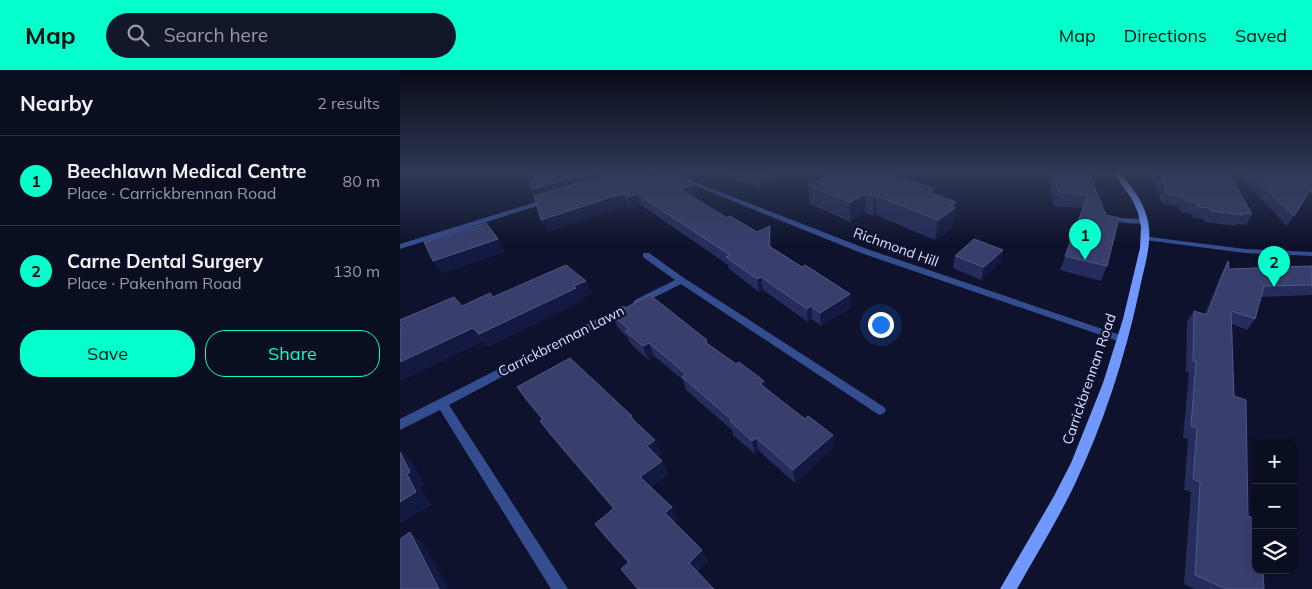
<!DOCTYPE html>
<html lang="en">
<head>
<meta charset="utf-8">
<style>
	body { margin:0; font-family:Mulish,sans-serif; background:#13172a; color:#f1f3f6 }
	.controls { position:absolute; right:15px; bottom:15px; display:grid; overflow:hidden; border-radius:10px; box-shadow:0 2px 8px #0003 }
	.controls button { width:45px; height:45px; display:grid; place-items:center; padding:0; border:0; border-bottom:1px solid #2a2e3f; background:#0a0e21; color:#f1f3f6; font:25px sans-serif }
	.you { position:absolute; left:480px; top:254px; width:18px; height:18px; margin:-12px; border:4px solid #fff; border-radius:50%; background:#1a73e8; box-shadow:0 0 0 8px #1a73e833 }
	.badge { display:grid; place-items:center; width:32px; height:32px; border-radius:50%; background:#05ffcc; color:#111; font-size:16px; font-weight:700 }
	.pin { position:absolute; translate:-50% -41px; filter:drop-shadow(0 1px 2px #0008) }
	.pin::after { content:''; position:absolute; top:26px; width:18px; height:15px; background:inherit; clip-path:polygon(0 0,100% 0,50% 100%) }
	.list { margin:0; padding:0; list-style:none }
	h2 { display:flex; justify-content:space-between; align-items:center; height:65px; margin:0; padding:0 20px; font-size:21px }
	h2 small { font-size:16px; font-weight:400; color:#999ca5 }
	.list li { display:grid; grid-template-columns:32px 1fr auto; gap:15px; align-items:center; box-sizing:border-box; height:90px; padding:0 20px; border-top:1px solid #2a2e3f }
	.list b { display:block; font-size:19px; white-space:nowrap }
	.list p { margin:0; font-size:16px; white-space:nowrap; color:#999ca5 }
	.list em { font-size:16px; font-style:normal; color:#999ca5 }
	.actions { display:flex; gap:10px; padding:15px 20px }
	.actions a { flex:1; padding:11px 0; border:1px solid #05ffcc; border-radius:20px; text-align:center; font-size:18px; color:#05ffcc }
	.actions .main { background:#05ffcc; color:#111 }
	.icon { flex:none; width:28px; height:28px; fill:none; stroke:currentColor; stroke-width:2; stroke-linecap:round; stroke-linejoin:round }
	.map { position:relative; flex:none; width:912px; height:519px; overflow:hidden }
	header { display:flex; align-items:center; gap:30px; box-sizing:border-box; height:70px; padding:0 25px; background:#05ffcc; color:#111 }
	header strong { font-size:24px }
	nav { display:flex; gap:28px; margin-inline-start:auto; font-size:18px }
	.search { width:350px; height:45px; background:#13172a; display:flex; align-items:center; gap:12px; box-sizing:border-box; padding:0 18px; border-radius:28px; color:#999ca5; font-size:19px }
	main { display:flex }
	aside { flex:1; background:#0a0e21 }
	.map>svg:first-child { display:block }
</style>
</head>
<body>
<header>
<strong>Map</strong>
<div class="search"><svg class="icon" aria-label="search" viewBox="0 0 24 24"><circle cx="10" cy="10" r="6"/><path d="M15 15l6 6"/></svg>Search here</div>
<nav><a>Map</a><a>Directions</a><a>Saved</a></nav>
</header>
<main>
<aside>
<h2>Nearby<small>2 results</small></h2>
<ul class="list">
<li><span class="badge">1</span><div><b>Beechlawn Medical Centre</b><p>Place · Carrickbrennan Road</p></div><em>80 m</em></li>
<li><span class="badge">2</span><div><b>Carne Dental Surgery</b><p>Place · Pakenham Road</p></div><em>130 m</em></li>
</ul>
<div class="actions"><a class="main">Save</a><a>Share</a></div>
</aside>
<div class="map">
<svg width="912" height="519" viewBox="0 0 912 519">
	<rect width="100%" height="100%" fill="#0e122c"/>
	<g fill="none" stroke-linecap="round" stroke-linejoin="round">
		<!-- service -->
		<path fill="#344d8f" fill-rule="evenodd" d="M699,102L719,103L722,105L719,107L697,105L696,104Z
			M912,118V123L910,122L909,120Z
			M716,148L745,149L749,151C742,155 722,154 715,150Z"/>
		<!-- minor -->
		<path fill="#344d8f" fill-rule="evenodd" d="M240,102H249L228,109L225,107Z
			M261,102H269L467,179L726,267L727,269L726,271H718L461,183Z
			M146,129L153,131L0,179V174Z
			M742,166L845,179L912,182V186L845,183L745,170H742Z
			M243,183H249L284,208L484,337L486,340L484,343L480,345L476,343L281,214L241,234H235L233,232L235,230L275,210L243,187Z
			M223,236L226,237L228,239L226,241L49,335L168,519H151L40,340L0,360V349Z"/>
		<!-- secondary -->
		<path fill="#7098ff" fill-rule="evenodd" d="M713,102H719C733,118 747,136 749,158C751,179 743,201 739,222C725,288 703,355 674,416C657,451 636,485 617,519H600L654,426L671,393L703,313L723,249L740,178L741,157L738,143L733,131Z"/>
	</g>
	<!-- wall -->
	<path fill="#262c5b" d="M313,102H380L381,107L360,118Z
		M650,102H689L707,196L701,211L660,200L683,138L654,136L648,108Z
		M751,102H828L852,144L846,155L837,154L835,156L805,152L804,149L793,148L791,144L780,142L778,136L762,134Z
		M845,102H908L912,118L887,156L841,109Z
		M246,107L254,108L294,114L296,126L293,127L327,148L372,169L371,177L402,197L450,224L451,238L421,256L412,249L408,252L363,220L359,222L329,199L328,195L241,135L231,139L228,136L215,139L147,162L135,126L132,119Z
		M408,115L534,124L556,132L552,158L535,170L476,145L473,146L465,143L450,152L410,134Z
		M603,180L600,192L581,210L553,198L555,186Z
		M828,191L829,199L912,196V225L861,227L855,249L847,260L832,254L834,326L848,446L864,519H795L784,514L791,422L784,420L788,369L783,367L789,303L786,302L787,252L794,241L805,244L822,202Z
		M186,211L192,223L181,229L182,231L88,277L83,271L0,311V259L62,236L93,227Z
		M212,245L307,270L308,274L336,294L364,311L366,319L433,378L395,413L359,381L355,384L333,365L332,360L286,320L283,310L254,286L248,290L231,274L227,267L218,258Z
		M117,317L232,346L235,351L261,384L257,386L262,391L268,404L251,417L278,450L274,453L302,480L308,492L297,502L314,519H237L221,499L228,493L204,466L195,454L213,439L149,364L140,351L142,350L126,331Z"/>
	<!-- shaded-wall -->
	<path fill="#141941" d="M193,102H227L137,131L132,119Z
		M369,102H380L381,107L360,118L358,107Z
		M294,114L296,126L283,130L280,119Z
		M535,119L532,138L529,122Z
		M224,124L228,136L215,139L147,162L141,150L211,127Z
		M237,124L241,135L231,139L227,127Z
		M466,124L465,143L450,152V132Z
		M476,126V145L473,146L474,127Z
		M556,132L552,158L535,170L538,150L551,136Z
		M370,156L372,169L371,188L369,176Z
		M98,169L105,182L42,204L33,191Z
		M603,180L600,192L581,210L584,197Z
		M361,207L363,220L359,222L357,209Z
		M186,211L192,223L181,229L182,231L88,277L79,264Z
		M450,224L451,238L421,256L420,243Z
		M411,236L412,249L408,252L407,239Z
		M73,258L83,271L0,311V292Z
		M249,273L254,286L248,290L243,276Z
		M364,311L367,325L360,314Z
		M433,365V378L395,413L393,400Z
		M356,368L359,381L355,384L352,371Z
		M255,370L261,384L253,389L247,376Z
		M0,380L12,392L25,415L21,417L31,435L0,454Z
		M262,391L268,404L247,420L240,407Z
		M272,437L278,450L271,456L265,443Z
		M10,462L25,475L49,519H39Z
		M302,480L308,492L295,504L289,493Z"/>
	<!-- building -->
	<path fill="#393f6d" stroke="#525884" d="M127,102H193L132,119Z
		M216,102H238L246,107L251,106L254,108L275,102L294,114L280,119L327,148L330,146L357,162L370,156L369,176L402,197L405,195L450,224L420,243L411,236L407,239L361,207L357,209L326,187L330,185L237,124L227,127L224,124L211,127L141,150L134,126Z
		M343,102H369L358,107Z
		M436,102H484L535,119L529,122L556,132L551,136L555,138L538,150L476,126L474,127L466,124L450,132L408,115Z
		M653,102H689L706,145L719,148L707,196L665,186L688,125L658,122Z
		M759,102H828L852,144L840,143L842,145L811,141L810,138L798,137L797,133L785,131L783,126L767,124Z
		M848,102H908L912,104V118L894,146Z
		M86,153L98,169L33,191L24,172Z
		M574,169L603,180L584,197L555,186Z
		M828,191L829,199L912,196V215L864,216L855,249L831,241L834,326L846,330L848,446L856,449V500H863L864,519H826L795,505L800,412L793,409L797,358L791,356L796,291H793L794,241L807,245Z
		M166,195L186,211L173,216L176,218L79,264L73,258L0,292V259L2,258L0,256V250L54,227L62,236L90,223L93,227Z
		M250,225L307,270L305,272L336,294L339,292L364,311L360,314L405,349L408,346L433,365L393,400L356,368L352,371L330,351L332,350L282,307L286,304L249,273L243,276L225,261L229,259L212,245Z
		M170,288L232,346L230,347L255,370L247,376L262,391L240,407L272,437L265,443L302,480L289,493L314,519H238L221,499L229,492L195,454L214,438L140,351L143,349L117,317Z
		M0,382L10,402L7,404L16,422L0,432Z
		M10,462L39,519H0V469Z"/>
	<!-- sky -->
	<linearGradient id="sky" x2="0" y2="1"><stop stop-color="#080a18"/><stop offset="0.59" stop-color="#303956"/><stop offset="1" stop-color="#303956" stop-opacity="0"/></linearGradient>
	<rect width="912" height="174" fill="url(#sky)"/>
	<g text-anchor="middle" stroke-width="4.5" stroke-linejoin="round" paint-order="stroke">
		<!-- street labels -->
		<g font-size="14" fill="#d9e0ff" stroke="#0e122c">
			<text transform="translate(496 177) rotate(20)" y="5">Richmond Hill</text>
			<text transform="translate(161 271) rotate(-27)" y="5">Carrickbrennan Lawn</text>
			<text transform="translate(689 309) rotate(-71)" y="5">Carrickbrennan Road</text>
		</g>
	</g>
</svg>
<div class="controls">
<button>+</button>
<button>−</button>
<button><svg class="icon" aria-label="layers" viewBox="0 0 24 24"><path d="M12 4l9 5-9 5-9-5zM3 14l9 5 9-5"/></svg></button>
</div>
<div class="you"></div>
<div class="pin badge" style="left:685px;top:190px">1</div>
<div class="pin badge" style="left:874px;top:217px">2</div>
</div>
</main>
</body>
</html>
